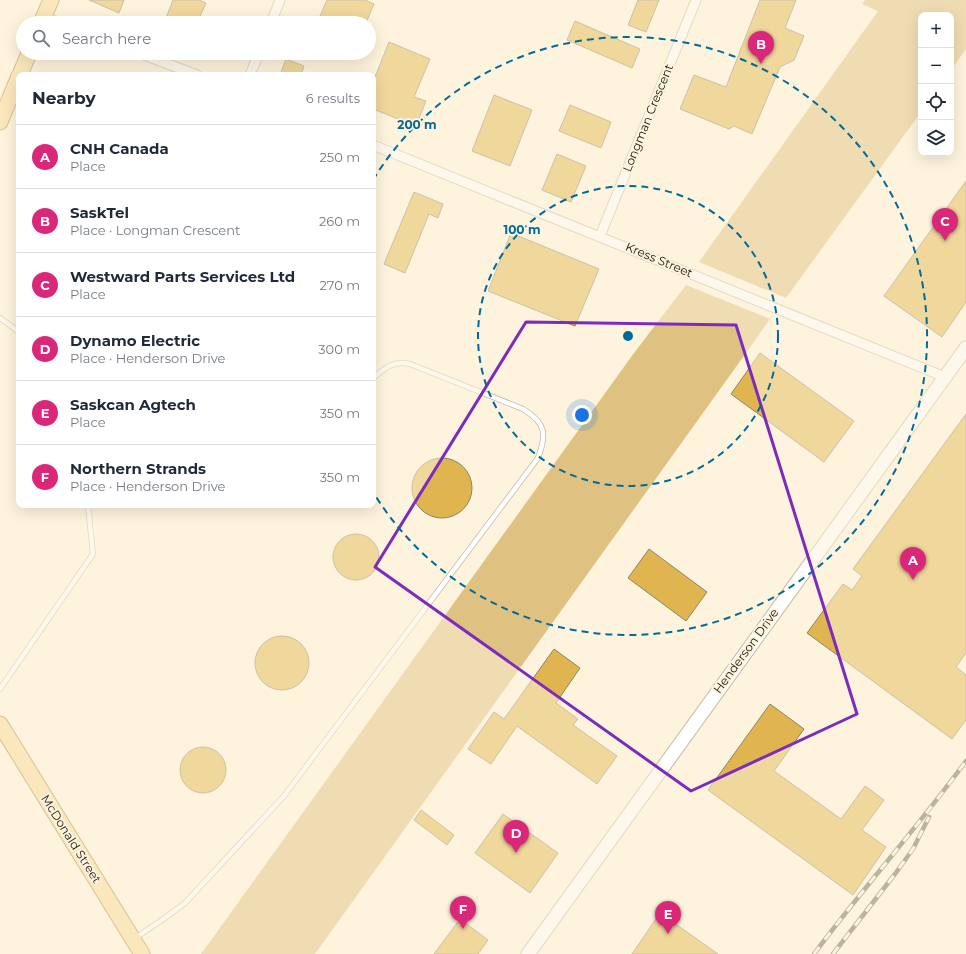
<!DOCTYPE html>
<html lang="en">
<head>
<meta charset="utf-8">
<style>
	body { margin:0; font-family:Montserrat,sans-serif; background:#f6f6f7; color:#1f2937 }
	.controls { position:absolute; right:12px; top:12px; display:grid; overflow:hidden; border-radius:8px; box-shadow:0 4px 16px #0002 }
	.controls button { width:36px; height:36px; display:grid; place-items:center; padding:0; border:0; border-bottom:1px solid #e0e1e3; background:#fff; color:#1f2937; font:20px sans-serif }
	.you { position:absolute; left:582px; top:415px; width:14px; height:14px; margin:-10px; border:3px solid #fff; border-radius:50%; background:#1a73e8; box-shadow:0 0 0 6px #1a73e833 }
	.badge { display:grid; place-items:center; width:26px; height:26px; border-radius:50%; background:#db2777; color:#fff; font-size:13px; font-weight:700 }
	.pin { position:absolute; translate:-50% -33px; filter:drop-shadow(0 1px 2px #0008) }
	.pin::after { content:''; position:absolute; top:21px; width:14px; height:12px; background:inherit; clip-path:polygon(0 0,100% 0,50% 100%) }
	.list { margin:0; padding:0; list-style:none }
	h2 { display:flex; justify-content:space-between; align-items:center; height:52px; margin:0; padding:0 16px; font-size:17px }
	h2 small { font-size:13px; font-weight:400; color:#747a83 }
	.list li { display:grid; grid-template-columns:26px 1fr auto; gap:12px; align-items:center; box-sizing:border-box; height:64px; padding:0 16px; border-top:1px solid #e0e1e3 }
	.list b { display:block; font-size:15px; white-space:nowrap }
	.list p { margin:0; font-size:13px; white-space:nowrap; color:#747a83 }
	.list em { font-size:13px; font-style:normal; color:#747a83 }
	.icon { flex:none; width:22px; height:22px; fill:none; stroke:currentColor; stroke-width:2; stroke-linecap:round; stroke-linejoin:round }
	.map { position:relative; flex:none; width:966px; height:954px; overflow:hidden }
	.search { position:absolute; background:#fff; box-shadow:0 4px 16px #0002; left:16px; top:16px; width:360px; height:44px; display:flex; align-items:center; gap:10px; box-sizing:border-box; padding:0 14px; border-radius:22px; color:#747a83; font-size:15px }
	.panel { position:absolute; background:#fff; box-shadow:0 4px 16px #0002; left:16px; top:72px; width:360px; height:436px; border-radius:8px }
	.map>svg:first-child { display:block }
</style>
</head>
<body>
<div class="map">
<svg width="966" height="954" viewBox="0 0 966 954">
	<rect width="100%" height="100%" fill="#fef3dc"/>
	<!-- green -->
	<path fill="#dfc282" d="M865,0H966V49L951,70V15H921V112L786,298L699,262L878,11L862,4Z
		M686,285L770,319L751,346L315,954H201L634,353Z"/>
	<!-- building -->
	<path fill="#e0b54f" stroke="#8d846f" d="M89,0H124L119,13Z
		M173,0H199L206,3L197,23H164Z
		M327,0H365L374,4L366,23H338L320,16Z
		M638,0H659L646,32L628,25Z
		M760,0H796L785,28L804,36L794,60L780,67L752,134L734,126L729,129L680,109L694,75L726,87Z
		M575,21L640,49L632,68L567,40Z
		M389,42L430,59L414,97L426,101L416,126L373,109V82Z
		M286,59L304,66L301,75H280Z
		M494,95L532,110L510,166L472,151Z
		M570,105L611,122L601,148L559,131Z
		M557,154L586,166L571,202L542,190Z
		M966,181V302L942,337L884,296Z
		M414,192L443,204L438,218L429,214L405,273L384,264Z
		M511,233L599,269L575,326L488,291Z
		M760,353L854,421L824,462L731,394Z
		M966,414V653L956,667L966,675V720L952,739L807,633L843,584L852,590L862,576L853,569Z
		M412 488a30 30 0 1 1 60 0a30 30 0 1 1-60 0Z
		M333 557a23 23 0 1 1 46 0a23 23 0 1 1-46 0Z
		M649,549L707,592L686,621L628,578Z
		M255 663a27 27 0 1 1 54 0a27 27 0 1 1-54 0Z
		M554,649L580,668L556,703L578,719L573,725L617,756L597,784L517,726L491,764L468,749L494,712L504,719Z
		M770,704L804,729L774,771L841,819L865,786L884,800L862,830L886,847L853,895L708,790Z
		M180 770a23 23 0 1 1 46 0a23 23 0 1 1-46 0Z
		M421,810L454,835L447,845L414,820Z
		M503,814L558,853L530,893L475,853Z
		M660,913L718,954H632Z
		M460,919L488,940L478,954H434Z"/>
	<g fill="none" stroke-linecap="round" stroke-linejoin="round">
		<defs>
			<path id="lane" d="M0,318L19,332
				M0,689L93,554L88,505
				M135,938L162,920L185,903L284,796L538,458C547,434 546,423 523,409L410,364C394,360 385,368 373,378"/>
			<path id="street" d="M44,17L60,23
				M271,23L280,0
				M139,53L197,75
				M250,75L259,53
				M373,145L945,377
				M600,236L696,0"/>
			<path id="secondary" d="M528,954L966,348"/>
			<path id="primary" d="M41,23L51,0
				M20,75L29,53
				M0,122L19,76
				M0,724L142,954"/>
		</defs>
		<!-- lane casing -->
		<use href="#lane" stroke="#c4baa5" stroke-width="6"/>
		<!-- street casing -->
		<use href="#street" stroke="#c4baa5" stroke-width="11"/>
		<!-- secondary casing -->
		<use href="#secondary" stroke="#c4baa5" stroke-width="15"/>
		<!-- primary casing -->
		<use href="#primary" stroke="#a9893b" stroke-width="17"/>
		<!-- lane -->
		<use href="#lane" stroke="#fff" stroke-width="4.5"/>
		<!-- street -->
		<use href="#street" stroke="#fff" stroke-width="9"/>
		<!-- secondary -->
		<use href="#secondary" stroke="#fff" stroke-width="13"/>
		<!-- primary -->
		<use href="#primary" stroke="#f7da95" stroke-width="15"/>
		<defs>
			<path id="rail" d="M814,954C863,888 918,827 966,761
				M833,954L895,874L913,849L929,817"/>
		</defs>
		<!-- rail casing -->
		<use href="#rail" stroke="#6b6558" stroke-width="4.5"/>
		<!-- rail -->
		<use href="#rail" stroke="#fef3dc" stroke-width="3" stroke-dasharray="9" stroke-linecap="butt"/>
	</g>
	<!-- marked area -->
	<path d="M0 0H966V954H0ZM526,322L736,325L857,714L691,791L375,567Z" fill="#fef3dc" fill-opacity=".55" fill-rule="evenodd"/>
	<path fill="none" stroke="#7b2cbf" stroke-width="3" stroke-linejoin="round" d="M526,322L736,325L857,714L691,791L375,567Z"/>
	<!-- distance rings -->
	<g fill="none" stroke="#006b98" stroke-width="2" stroke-dasharray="7 5">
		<circle cx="628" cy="336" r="150"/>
		<path d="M373 180A299 299 0 1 1 373 492"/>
	</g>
	<g text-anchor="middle" stroke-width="4" stroke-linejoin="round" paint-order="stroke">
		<!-- street labels -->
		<g font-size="12" fill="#242018" stroke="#fef3dc">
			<text transform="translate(648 118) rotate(-68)" y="4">Longman Crescent</text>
			<text transform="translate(659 260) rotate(23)" y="4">Kress Street</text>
			<text transform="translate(746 651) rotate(-54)" y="4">Henderson Drive</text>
			<text transform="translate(71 839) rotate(58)" y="4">McDonald Street</text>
		</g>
	</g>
	<circle cx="628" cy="336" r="6" fill="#006b98" stroke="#fef3dc" stroke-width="2"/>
	<g font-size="12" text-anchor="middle" font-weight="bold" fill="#006b98" stroke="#fef3dc" stroke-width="4" stroke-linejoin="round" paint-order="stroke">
		<text x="417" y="129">200 m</text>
		<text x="522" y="234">100 m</text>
	</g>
</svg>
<div class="controls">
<button>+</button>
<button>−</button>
<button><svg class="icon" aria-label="locate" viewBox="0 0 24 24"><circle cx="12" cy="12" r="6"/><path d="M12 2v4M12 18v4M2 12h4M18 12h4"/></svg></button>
<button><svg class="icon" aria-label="layers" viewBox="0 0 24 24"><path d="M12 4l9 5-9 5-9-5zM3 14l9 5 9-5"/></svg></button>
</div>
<div class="you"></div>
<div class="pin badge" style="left:913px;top:580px">A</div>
<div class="pin badge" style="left:761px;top:64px">B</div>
<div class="pin badge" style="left:945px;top:241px">C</div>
<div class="pin badge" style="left:516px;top:853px">D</div>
<div class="pin badge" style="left:668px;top:934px">E</div>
<div class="pin badge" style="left:463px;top:929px">F</div>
<div class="search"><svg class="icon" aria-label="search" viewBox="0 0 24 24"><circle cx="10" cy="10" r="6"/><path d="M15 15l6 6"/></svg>Search here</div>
<section class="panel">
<h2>Nearby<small>6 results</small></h2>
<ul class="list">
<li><span class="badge">A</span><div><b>CNH Canada</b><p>Place</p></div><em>250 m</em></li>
<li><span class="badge">B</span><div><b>SaskTel</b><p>Place · Longman Crescent</p></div><em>260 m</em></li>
<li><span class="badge">C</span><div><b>Westward Parts Services Ltd</b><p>Place</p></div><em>270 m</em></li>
<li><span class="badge">D</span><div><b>Dynamo Electric</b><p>Place · Henderson Drive</p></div><em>300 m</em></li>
<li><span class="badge">E</span><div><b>Saskcan Agtech</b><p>Place</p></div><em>350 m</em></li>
<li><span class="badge">F</span><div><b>Northern Strands</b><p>Place · Henderson Drive</p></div><em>350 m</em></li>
</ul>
</section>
</div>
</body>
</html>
